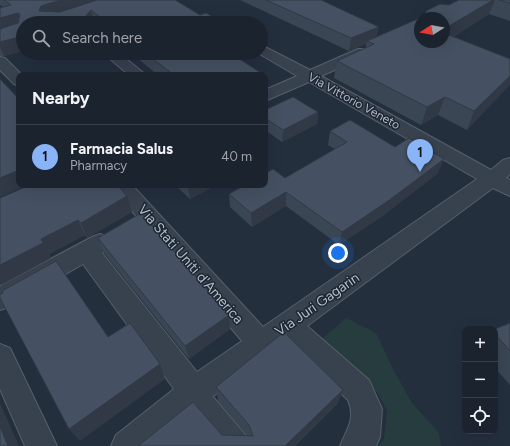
<!DOCTYPE html>
<html lang="en">
<head>
<meta charset="utf-8">
<style>
	body { margin:0; font-family:Figtree,sans-serif; background:#242b36; color:#f1f3f6 }
	.controls { position:absolute; right:12px; bottom:12px; display:grid; overflow:hidden; border-radius:8px; box-shadow:0 4px 16px #0002 }
	.controls button { width:36px; height:36px; display:grid; place-items:center; padding:0; border:0; border-bottom:1px solid #39404a; background:#1b232e; color:#f1f3f6; font:20px sans-serif }
	.compass { position:absolute; left:414px; top:12px; width:36px; height:36px; border-radius:50%; background:#1b232e; box-shadow:0 4px 16px #0002; rotate:259deg }
	.you { position:absolute; left:338px; top:253px; width:14px; height:14px; margin:-10px; border:3px solid #fff; border-radius:50%; background:#1a73e8; box-shadow:0 0 0 6px #1a73e833 }
	.badge { display:grid; place-items:center; width:26px; height:26px; border-radius:50%; background:#8ab4f8; color:#111; font-size:13px; font-weight:700 }
	.pin { position:absolute; translate:-50% -33px; filter:drop-shadow(0 1px 2px #0008) }
	.pin::after { content:''; position:absolute; top:21px; width:14px; height:12px; background:inherit; clip-path:polygon(0 0,100% 0,50% 100%) }
	.list { margin:0; padding:0; list-style:none }
	h2 { display:flex; justify-content:space-between; align-items:center; height:52px; margin:0; padding:0 16px; font-size:17px }
	h2 small { font-size:13px; font-weight:400; color:#a0a4aa }
	.list li { display:grid; grid-template-columns:26px 1fr auto; gap:12px; align-items:center; box-sizing:border-box; height:64px; padding:0 16px; border-top:1px solid #39404a }
	.list b { display:block; font-size:15px; white-space:nowrap }
	.list p { margin:0; font-size:13px; white-space:nowrap; color:#a0a4aa }
	.list em { font-size:13px; font-style:normal; color:#a0a4aa }
	.icon { flex:none; width:22px; height:22px; fill:none; stroke:currentColor; stroke-width:2; stroke-linecap:round; stroke-linejoin:round }
	.map { position:relative; flex:none; width:510px; height:446px; overflow:hidden }
	.search { position:absolute; background:#1b232e; box-shadow:0 4px 16px #0002; left:16px; top:16px; width:252px; height:44px; display:flex; align-items:center; gap:10px; box-sizing:border-box; padding:0 14px; border-radius:22px; color:#a0a4aa; font-size:15px }
	.panel { position:absolute; background:#1b232e; box-shadow:0 4px 16px #0002; left:16px; top:72px; width:252px; height:116px; border-radius:8px }
	.map>svg:first-child { display:block }
</style>
</head>
<body>
<div class="map">
<svg width="510" height="446" viewBox="0 0 510 446">
	<rect width="100%" height="100%" fill="#242f3e"/>
	<!-- green -->
	<path fill="#263c3f" d="M346,318L376,333L394,371L412,403L439,433L441,446H378L384,439L387,411L378,393L322,339Z"/>
	<g fill="none" stroke-linecap="round" stroke-linejoin="round">
		<defs>
			<path id="pedestrian" d="M194,381L202,384L248,438L252,446H225L186,400L183,392L186,384Z"/>
			<path id="minor" d="M261,45L310,70L358,49H368L370,52L368,55L321,76L491,170L503,160L510,158V174L506,178L510,180V196L493,188L307,326L369,380L382,409L380,437L376,446H340C347,429 356,419 348,400L286,342L205,402L152,446H111L116,435L174,389L83,264L9,307L0,310V286L92,237L100,234L108,237L111,243L108,249L102,253L197,372L242,341L110,185H132L263,327L477,179L309,82L265,101V90L297,76L258,53H261Z
				M103,53H119L146,75H129Z
				M0,57L5,58L22,75H19V86L14,84L0,70Z
				M0,344L10,348L57,446H25L0,389Z"/>
		</defs>
		<!-- pedestrian casing -->
		<use href="#pedestrian" stroke="#565f6c" stroke-width="2"/>
		<!-- minor casing -->
		<use href="#minor" stroke="#565f6c" stroke-width="2"/>
		<!-- pedestrian -->
		<use href="#pedestrian" fill="#38414e" fill-rule="evenodd"/>
		<!-- minor -->
		<use href="#minor" fill="#38414e" fill-rule="evenodd"/>
	</g>
	<!-- wall -->
	<path fill="#3b4654" d="M0,0H175L200,15L224,23H23V51L4,56H0V8L3,7L0,5Z
		M240,0H321L377,37L424,17L426,11L449,5L459,0H510V21L489,14L453,37L510,59L467,130L438,115L421,125L334,78L337,61L366,48V44L349,51Z
		M131,53H256V54L241,60L261,73V75H158Z
		M265,110L318,112L317,124L282,142L265,130Z
		M330,131L438,173L384,215L339,245L286,206L252,227L230,207L229,194L285,178L335,149L328,145Z
		M175,185H217L190,199Z
		M127,196L132,212L87,238L85,235L49,254L51,258L1,285L0,198Z
		M98,238L230,329L189,359L104,253Z
		M510,323V385L495,368V329Z
		M216,387L338,403L295,446L222,435L248,436L218,401Z"/>
	<!-- shaded-wall -->
	<path fill="#303945" d="M61,0H106L46,19L39,11L41,6Z
		M493,0H495L489,14L435,48L444,42V29Z
		M91,10L94,23H80Z
		M18,13L23,26L0,33V18Z
		M379,27L376,39L367,41L366,44L349,51L351,38Z
		M23,36V51L4,56L0,47V42Z
		M227,53H256V54L228,65Z
		M261,73V75H255Z
		M510,76V85L467,130L474,111Z
		M445,97L438,115L421,125L427,107Z
		M318,112L317,124L282,142L283,130Z
		M444,159L438,173L384,215L339,245L342,232Z
		M19,170V185H27L0,197V178Z
		M191,185H217L190,199L188,187Z
		M286,192V206L252,227L251,213Z
		M127,196L132,212L87,238L81,223Z
		M78,220L85,235L49,254L51,258L1,285L0,283V265L41,239Z
		M229,315L230,329L189,359L185,346Z
		M160,364L165,379L80,441L69,429Z
		M343,390L338,403L295,446H285Z
		M0,403L19,446H8L0,426Z"/>
	<!-- building -->
	<path fill="#455162" stroke="#303945" d="M4,0H61L41,6L39,11L60,12L97,0H175L200,15L206,13L224,23H107L91,10L80,23H23V36L0,42V29L18,23L20,14L18,13L0,18V8L11,5Z
		M266,0H321L379,27L351,38Z
		M459,0H493L444,29V18H421L425,16L426,11L440,4L449,5Z
		M499,0H510V3Z
		M420,18V42H444V33L510,59V76L474,111L445,97L427,107L337,61L374,44L367,41Z
		M145,53H230L261,73L255,75H174Z
		M0,79L19,99V107L17,108L19,110V170L0,178Z
		M293,97L318,112L283,130L265,118V110Z
		M350,120L395,147L409,138L444,159L388,201L342,232L286,192L251,213L229,194L245,185H265V174L273,169L285,178L347,142L330,131Z
		M30,185H117L127,196L81,223L78,220L41,239L43,243L0,265V198Z
		M186,185H191L188,187Z
		M141,213L229,315L185,346L98,238Z
		M56,261L108,337L130,323L160,364L69,429L0,298V294L3,293L2,291Z
		M510,323V351L495,334V329Z
		M284,332L343,390L285,446H138L193,402L222,435L253,436L249,425L216,387Z
		M0,426L8,446H0Z"/>
	<g text-anchor="middle" stroke-width="3" stroke-linejoin="round" paint-order="stroke">
		<!-- far-street labels -->
		<g font-size="12" fill="#b4bcc9" stroke="#1d2633">
			<text transform="translate(354 101) rotate(29)" y="4">Via Vittorio Veneto</text>
		</g>
		<!-- street labels -->
		<g font-size="14" fill="#b4bcc9" stroke="#1d2633">
			<text transform="translate(191 264) rotate(49)" y="5">Via Stati Uniti d'America</text>
			<text transform="translate(317 304) rotate(-35)" y="5">Via Juri Gagarin</text>
		</g>
	</g>
</svg>
<div class="controls">
<button>+</button>
<button>−</button>
<button><svg class="icon" aria-label="locate" viewBox="0 0 24 24"><circle cx="12" cy="12" r="6"/><path d="M12 2v4M12 18v4M2 12h4M18 12h4"/></svg></button>
</div>
<svg class="compass" viewBox="-18 -18 36 36"><path d="M0-13l5 13h-10z" fill="#e53935"/><path d="M0 13l5-13h-10z" fill="#a0a4aa"/></svg>
<div class="you"></div>
<div class="pin badge" style="left:420px;top:172px">1</div>
<div class="search"><svg class="icon" aria-label="search" viewBox="0 0 24 24"><circle cx="10" cy="10" r="6"/><path d="M15 15l6 6"/></svg>Search here</div>
<section class="panel">
<h2>Nearby<small></small></h2>
<ul class="list">
<li><span class="badge">1</span><div><b>Farmacia Salus</b><p>Pharmacy</p></div><em>40 m</em></li>
</ul>
</section>
</div>
</body>
</html>
